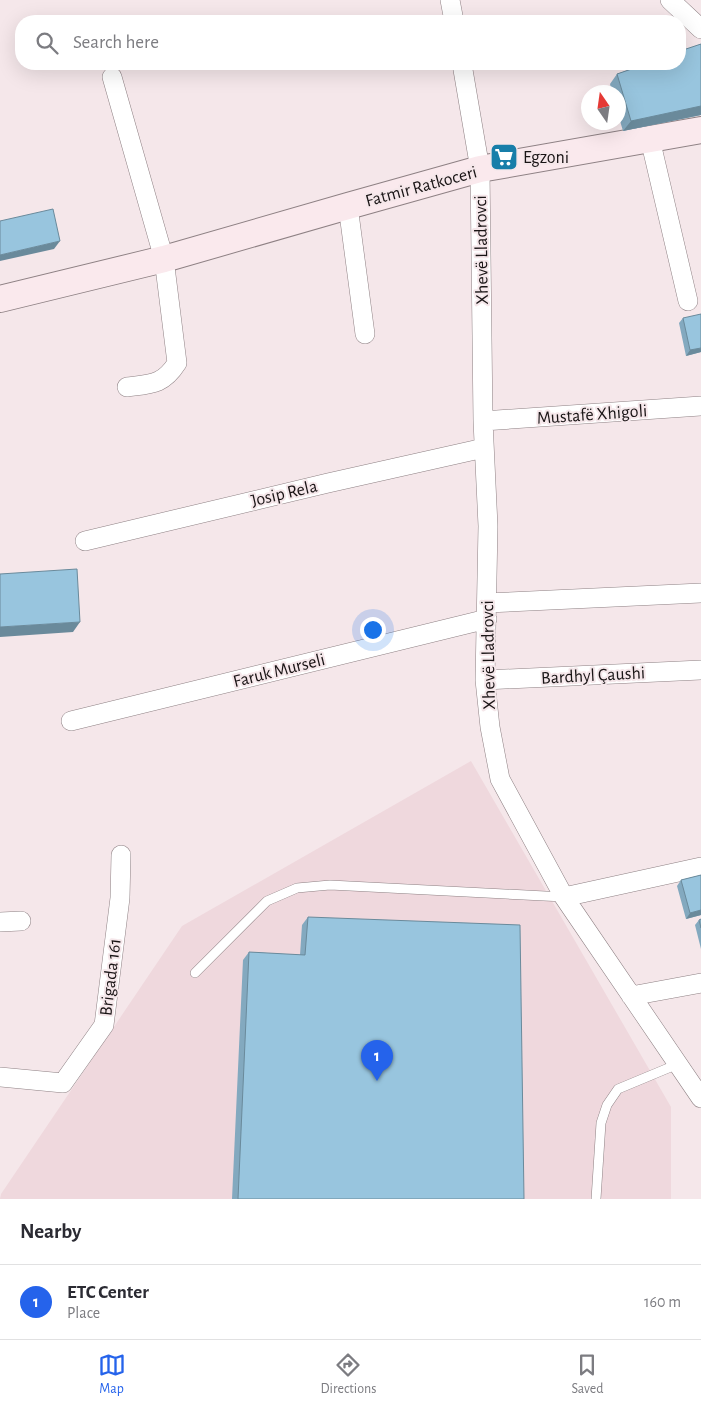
<!DOCTYPE html>
<html lang="en">
<head>
<meta charset="utf-8">
<style>
	body { margin:0; font-family:"Alegreya Sans",sans-serif; background:#f7f7f7; color:#2b2b33 }
	.compass { position:absolute; left:581px; top:85px; width:45px; height:45px; border-radius:50%; background:#fff; box-shadow:0 5px 20px #0002; rotate:347deg }
	.you { position:absolute; left:372px; top:629px; width:18px; height:18px; margin:-12px; border:4px solid #fff; border-radius:50%; background:#1a73e8; box-shadow:0 0 0 8px #1a73e833 }
	.badge { display:grid; place-items:center; width:32px; height:32px; border-radius:50%; background:#2563eb; color:#fff; font-size:16px; font-weight:700 }
	.pin { position:absolute; translate:-50% -41px; filter:drop-shadow(0 1px 2px #0008) }
	.pin::after { content:''; position:absolute; top:26px; width:18px; height:15px; background:inherit; clip-path:polygon(0 0,100% 0,50% 100%) }
	.list { margin:0; padding:0; list-style:none }
	h2 { display:flex; justify-content:space-between; align-items:center; height:65px; margin:0; padding:0 20px; font-size:21px }
	h2 small { font-size:16px; font-weight:400; color:#7c7c81 }
	.list li { display:grid; grid-template-columns:32px 1fr auto; gap:15px; align-items:center; box-sizing:border-box; height:75px; padding:0 20px; border-top:1px solid #e1e1e2 }
	.list b { display:block; font-size:19px; white-space:nowrap }
	.list p { margin:0; font-size:16px; white-space:nowrap; color:#7c7c81 }
	.list em { font-size:16px; font-style:normal; color:#7c7c81 }
	.icon { flex:none; width:28px; height:28px; fill:none; stroke:currentColor; stroke-width:2; stroke-linecap:round; stroke-linejoin:round }
	.map { position:relative; flex:none; width:701px; height:1199px; overflow:hidden }
	.search { position:absolute; background:#fff; box-shadow:0 5px 20px #0002; left:15px; right:15px; top:15px; height:55px; display:flex; align-items:center; gap:12px; box-sizing:border-box; padding:0 18px; border-radius:20px; color:#7c7c81; font-size:19px }
	.sheet { height:140px; background:#fff }
	nav { display:flex; justify-content:space-around; align-items:center; box-sizing:border-box; height:70px; border-top:1px solid #e1e1e2; background:#fff; font-size:14px; color:#7c7c81 }
	nav a { display:grid; justify-items:center; gap:2px }
	nav .on { color:#2563eb }
	.map>svg:first-child { display:block }
</style>
</head>
<body>
<div class="map">
<svg width="701" height="1199" viewBox="0 0 701 1199">
	<rect width="100%" height="100%" fill="#f5e7ea"/>
	<!-- built -->
	<path fill="#efd8dd" d="M471,761L671,1107V1199H0L1,1194L182,926Z"/>
	<g fill="none" stroke-linecap="round" stroke-linejoin="round">
		<defs>
			<path id="lane" d="M195,973L267,901L297,888L330,885L564,897
				M596,1199L601,1123L607,1105L618,1089L678,1064"/>
			<path id="street" d="M450,0L454,21
				M670,0L701,29
				M462,64L480,169L483,421L488,526L485,680L490,727L500,779L564,897L701,1098
				M112,77L164,259L177,363C163,385 151,384 127,387
				M650,139L688,301
				M348,206L365,334
				M483,421L701,406
				M85,541L328,483L484,448
				M487,603L701,593
				M485,680L701,670
				M71,721L487,619
				M564,897L701,867
				M0,922L21,921
				M631,996L701,983
				M0,1077L63,1083L104,1025L120,898L121,855"/>
			<path id="secondary" d="M0,299L164,259L348,206L480,169L701,130"/>
		</defs>
		<!-- lane casing -->
		<use href="#lane" stroke="#8e8184" stroke-width="10"/>
		<!-- street casing -->
		<use href="#street" stroke="#8e8184" stroke-width="20"/>
		<!-- secondary casing -->
		<use href="#secondary" stroke="#8e8184" stroke-width="28"/>
		<!-- lane -->
		<use href="#lane" stroke="#fff" stroke-width="9"/>
		<!-- street -->
		<use href="#street" stroke="#fff" stroke-width="19"/>
		<!-- secondary -->
		<use href="#secondary" stroke="#fae9ed" stroke-width="26"/>
	</g>
	<!-- wall -->
	<path fill="#83a9bf" d="M701,44V115L623,131L618,114V92H612L610,84L617,74Z
		M683,318L701,352L686,356L679,323Z
		M701,875V915L686,919L677,886L681,880Z
		M308,917L524,1199H232L243,960L249,952L300,955L302,925Z
		M701,919V949L695,925L699,920Z"/>
	<!-- shaded-wall -->
	<path fill="#6a8a9b" d="M701,106V115L623,131L631,121Z
		M60,241L54,249L0,261V255Z
		M701,348V352L686,356L690,350Z
		M80,622L73,632L0,637V627Z
		M701,910V915L686,919L690,913Z"/>
	<!-- building -->
	<path fill="#98c5de" stroke="#6a8a9b" d="M701,44V106L631,121L617,74L646,64H680V51Z
		M53,209L60,241L0,255V221Z
		M701,314V348L690,350L683,318Z
		M77,569L80,622L0,627V574Z
		M701,875V910L690,913L681,880Z
		M308,917L520,925L524,1199H238L249,952L305,955Z
		M701,919V928L699,920Z"/>
	<!-- icons -->
	<defs>
		<symbol id="supermarket-square" viewBox="-11 -11 22 22"><rect x="-9" y="-9" width="18" height="18" rx="4" fill="#177ea9" stroke="#f5e7ea"/><path d="M-6-5.5h2.5l.6 2H6L4.5 2H-2.5L-4.4-4H-6ZM-1.5 3.2a1.3 1.3 0 1 0 .1 0ZM3 3.2a1.3 1.3 0 1 0 .1 0Z" fill="#fff"/></symbol>
	</defs>
	<g fill-rule="evenodd">
		<use href="#supermarket-square" x="488" y="141" width="32" height="32"/>
	</g>
	<g text-anchor="middle" stroke-width="4" stroke-linejoin="round" paint-order="stroke">
		<!-- poi labels -->
		<g font-size="18" fill="#191415" stroke="#f5e7ea" text-anchor="start">
			<text x="523" y="163">Egzoni</text>
		</g>
		<!-- street labels -->
		<g font-size="18" fill="#191415" stroke="#f5e7ea">
			<text transform="translate(421 186) rotate(-15)" y="6">Fatmir Ratkoceri</text>
			<text transform="translate(481 250) rotate(-91)" y="6">Xhevë Lladrovci</text>
			<text transform="translate(592 414) rotate(-4)" y="6">Mustafë Xhigoli</text>
			<text transform="translate(284 493) rotate(-13)" y="6">Josip Rela</text>
			<text transform="translate(488 655) rotate(-91)" y="6">Xhevë Lladrovci</text>
			<text transform="translate(279 670) rotate(-14)" y="6">Faruk Murseli</text>
			<text transform="translate(593 675) rotate(-3)" y="6">Bardhyl Çaushi</text>
			<text transform="translate(110 977) rotate(-83)" y="6">Brigada 161</text>
		</g>
	</g>
</svg>
<svg class="compass" viewBox="-18 -18 36 36"><path d="M0-13l5 13h-10z" fill="#e53935"/><path d="M0 13l5-13h-10z" fill="#7c7c81"/></svg>
<div class="you"></div>
<div class="pin badge" style="left:377px;top:1081px">1</div>
<div class="search"><svg class="icon" aria-label="search" viewBox="0 0 24 24"><circle cx="10" cy="10" r="6"/><path d="M15 15l6 6"/></svg>Search here</div>
</div>
<section class="sheet">
<h2>Nearby<small></small></h2>
<ul class="list">
<li><span class="badge">1</span><div><b>ETC Center</b><p>Place</p></div><em>160 m</em></li>
</ul>
</section>
<nav>
<a class="on"><svg class="icon" aria-label="map" viewBox="0 0 24 24"><path d="M3 6l6-2 6 2 6-2v14l-6 2-6-2-6 2zM9 4v14M15 6v14"/></svg>Map</a>
<a><svg class="icon" aria-label="directions" viewBox="0 0 24 24"><path d="M12 3l9 9-9 9-9-9zM9 14v-3h6M13 9l2 2-2 2"/></svg>Directions</a>
<a><svg class="icon" aria-label="saved" viewBox="0 0 24 24"><path d="M7 4h10v16l-5-4-5 4z"/></svg>Saved</a>
</nav>
</body>
</html>
